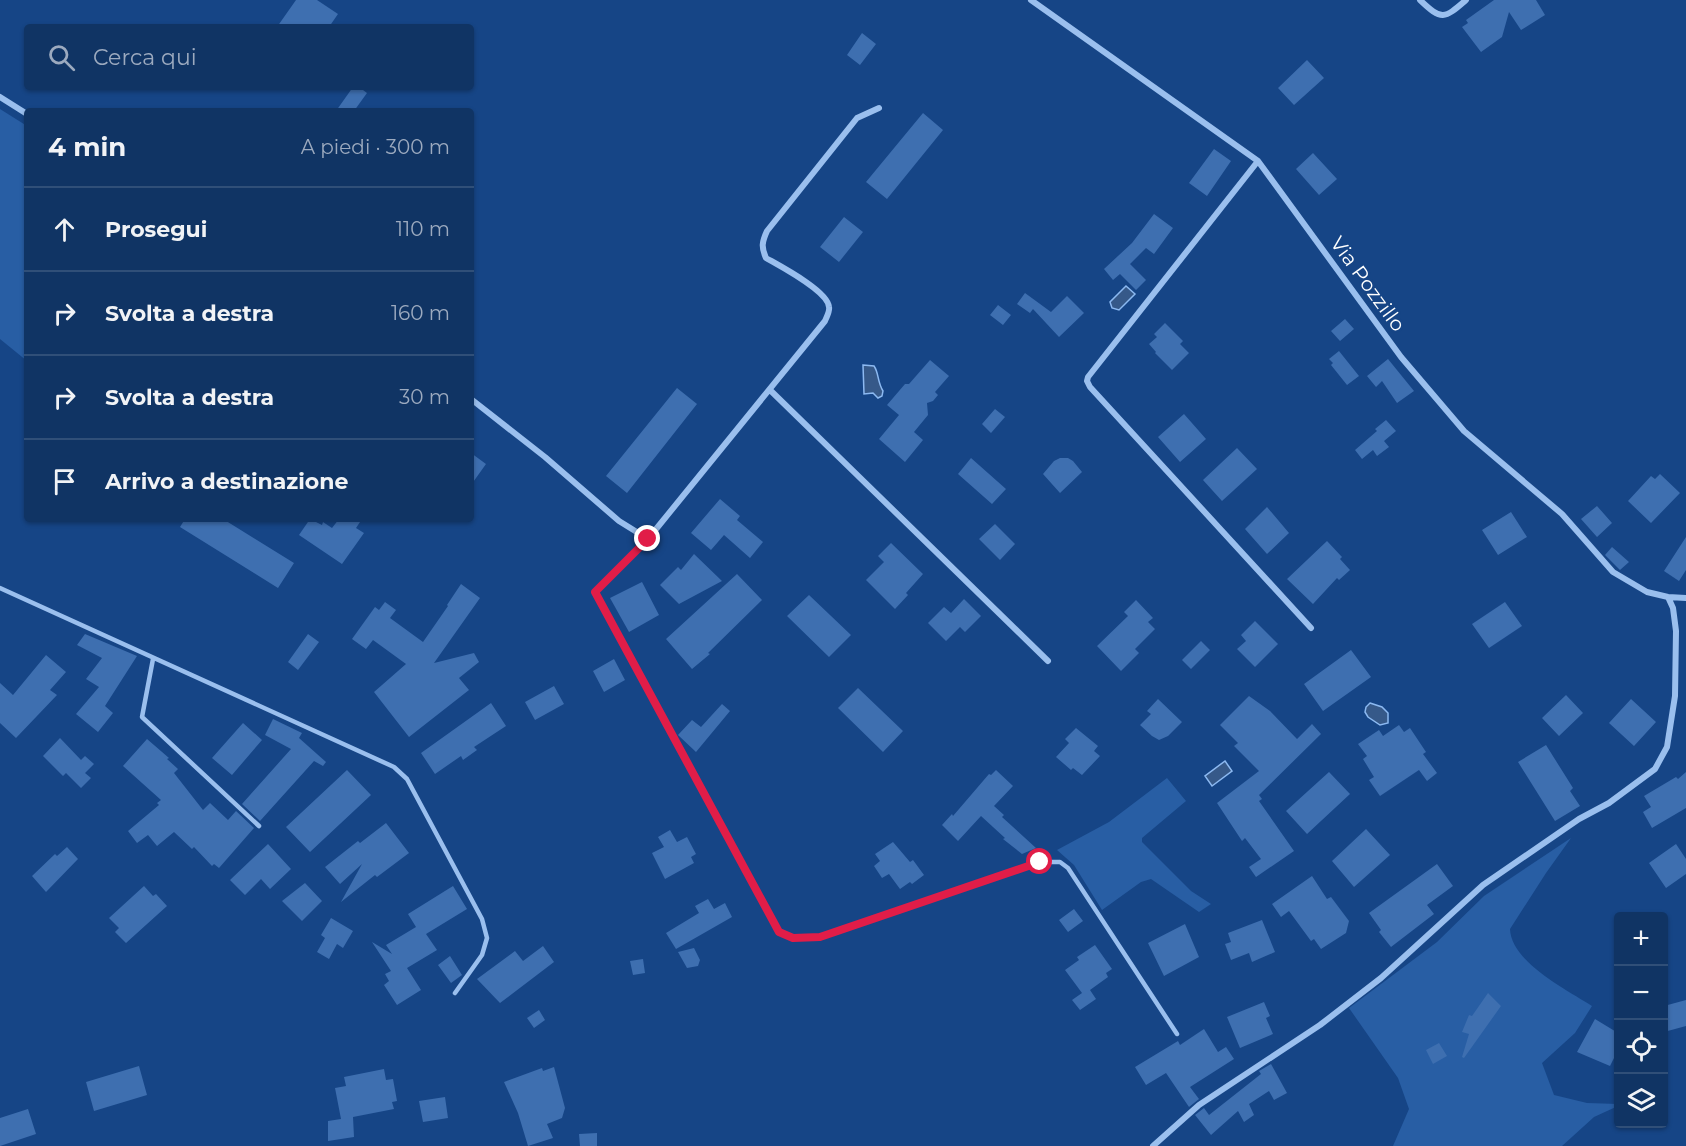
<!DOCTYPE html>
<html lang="it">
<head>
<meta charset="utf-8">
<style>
	body { margin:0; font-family:Montserrat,sans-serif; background:#193c6a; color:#f1f3f6 }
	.controls { position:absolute; right:18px; bottom:18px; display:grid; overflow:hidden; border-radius:6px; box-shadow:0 2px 4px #0004 }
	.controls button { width:54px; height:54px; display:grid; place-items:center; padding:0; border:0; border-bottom:2px solid #304f78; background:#103464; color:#f1f3f6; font:30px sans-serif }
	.stop { position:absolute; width:18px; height:18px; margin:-14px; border:4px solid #e11d48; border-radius:50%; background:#fff }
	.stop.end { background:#e11d48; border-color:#fff; box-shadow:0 2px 6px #0008 }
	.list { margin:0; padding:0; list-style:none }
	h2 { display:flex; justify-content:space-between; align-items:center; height:78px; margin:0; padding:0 24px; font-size:26px }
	h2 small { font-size:20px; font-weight:400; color:#9caabf }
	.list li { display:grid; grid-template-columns:39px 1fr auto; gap:18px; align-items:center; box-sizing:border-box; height:84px; padding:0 24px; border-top:2px solid #304f78 }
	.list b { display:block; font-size:22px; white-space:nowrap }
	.list em { font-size:20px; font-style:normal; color:#9caabf }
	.icon { flex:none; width:33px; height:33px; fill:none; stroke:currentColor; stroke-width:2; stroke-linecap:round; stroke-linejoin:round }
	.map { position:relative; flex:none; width:1686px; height:1146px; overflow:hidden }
	.search { position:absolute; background:#103464; box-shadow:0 2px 4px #0004; left:24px; top:24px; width:450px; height:66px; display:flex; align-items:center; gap:15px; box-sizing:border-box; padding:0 21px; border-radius:6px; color:#9caabf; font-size:22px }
	.panel { position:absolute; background:#103464; box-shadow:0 2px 4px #0004; left:24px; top:108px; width:450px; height:414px; border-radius:6px }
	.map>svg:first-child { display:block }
</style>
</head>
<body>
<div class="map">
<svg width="1686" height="1146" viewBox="0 0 1686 1146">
	<rect width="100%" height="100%" fill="#164586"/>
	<!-- green -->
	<path fill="#285ea4" d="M0,109L27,126V361L0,339Z
		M1167,778L1186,801L1142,838V842L1191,891L1211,904L1199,912L1151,879L1141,882L1102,910L1074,865L1057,850L1109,822Z
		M1571,838L1546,873L1510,929C1511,962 1567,990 1592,1006L1575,1033L1542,1063L1554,1095L1587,1103L1618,1104V1106L1594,1117L1562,1146H1393L1409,1109L1398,1078L1349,1008L1437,942L1484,896Z"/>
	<!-- water -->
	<path fill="#365989" stroke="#8cb9f1" stroke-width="1.5" d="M1126,286L1135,294L1119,310L1112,308L1110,302Z
		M863,365L874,366C879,373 877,381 883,391L882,396L878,398L873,393L864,394Z
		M1370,703L1382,707L1388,713V723L1380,725L1368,717L1365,712L1366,707Z
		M1225,761L1232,771L1212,786L1205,776Z"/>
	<!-- building -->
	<path fill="#3e6fb0" d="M296,0H317L338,14L329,27H277Z
		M1494,0H1536L1545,15L1521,30L1509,12L1502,37L1481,52L1462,27L1468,23L1466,20Z
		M862,33L876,44L860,65L847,55Z
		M1307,60L1324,78L1294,105L1278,88Z
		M353,87H359L367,93L354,111H336Z
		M923,113L943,130L887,199L866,182Z
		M1214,149L1231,161L1207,196L1189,183Z
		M1313,153L1337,179L1319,195L1296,169Z
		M1154,214L1173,228L1154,254L1146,248L1130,264L1146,280L1136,290L1120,274L1113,280L1104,269L1132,243Z
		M844,217L863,232L839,262L820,247Z
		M1025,293L1051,312L1067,296L1084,313L1059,337L1033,309L1030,313L1017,304Z
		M998,305L1011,315L1003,325L990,315Z
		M1345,319L1354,329L1340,341L1331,331Z
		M1165,323L1183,341L1180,344L1189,353L1172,370L1155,353L1156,352L1149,344L1157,337L1154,334Z
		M1339,351L1359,376L1347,385L1331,365L1333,363L1329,359Z
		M1388,359L1414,391L1397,403L1382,381L1376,387L1367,376Z
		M930,360L949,376L935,392L938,395L933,401L927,403L928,415L914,432L923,440L905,462L879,439L899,415L887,405L905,384H909Z
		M677,388L697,404L627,493L606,476Z
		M995,409L1005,417L991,433L982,424Z
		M1184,414L1206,439L1180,462L1158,437Z
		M1386,420L1396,431L1384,441L1389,447L1377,456L1373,450L1362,459L1355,450L1377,431L1375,429Z
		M1237,448L1257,469L1222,501L1203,480Z
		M471,453L486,464L471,485Z
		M971,458L1006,489L992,504L958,474Z
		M1060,458H1068L1073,461L1082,472L1060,493L1043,474L1054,461Z
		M1660,474L1680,493L1651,523L1628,501L1651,476L1655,479Z
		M720,499L740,516L737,520L763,542L750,558L724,535L711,550L691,533Z
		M1597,506L1612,523L1597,537L1581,519Z
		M1267,507L1289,533L1267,554L1245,529Z
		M1511,512L1527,537L1498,555L1482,530Z
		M185,519H223L294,563L278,588L180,527Z
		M310,519L322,525L323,522L332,528L339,519H362L356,528L364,533L342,564L299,535Z
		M995,524L1015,544L1000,560L979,539Z
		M1686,537V570L1679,581L1664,571Z
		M1327,541L1342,557L1340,559L1350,570L1339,580L1337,578L1313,604L1287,579Z
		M891,543L923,574L906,593L908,595L895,609L866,580L884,562L878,556Z
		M1612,547L1629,562L1620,570L1605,555Z
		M694,554L722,581L679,604L660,585L678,567L681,570Z
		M737,574L762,600L708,653L710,654L692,669L666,639Z
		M642,582L659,615L629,632L610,598Z
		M461,584L480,598L434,663L474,653L479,662L459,678L469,690L409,737L374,692L406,664L373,640L366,649L352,639L375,607L379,610L385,602L396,610L390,618L423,642L448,606L447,605Z
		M809,595L851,635L829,657L787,616Z
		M964,599L981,616L965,632L960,627L946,641L928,623L944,607L951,613Z
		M1136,600L1153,618L1148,622L1155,629L1135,649L1139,653L1121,671L1097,646L1128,616L1124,612Z
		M1505,602L1522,626L1489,648L1472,624Z
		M1255,621L1278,644L1255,667L1237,649L1246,641L1241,635Z
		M85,634L137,656L105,706L113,713L98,732L76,714L99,687L86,679L102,658L77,645Z
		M308,634L319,642L298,670L288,662Z
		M1201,641L1210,650L1191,669L1182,660Z
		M1351,650L1371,677L1323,711L1304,684Z
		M46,655L66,672L50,690L57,695L16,738L0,723V683L13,695Z
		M614,659L625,680L604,692L593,671Z
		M554,686L564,704L535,720L525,702Z
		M858,688L903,731L883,752L838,708Z
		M1566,695L1583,713L1559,736L1542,718Z
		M1249,696L1270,711L1297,739L1312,724L1321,734L1259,795L1262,799L1259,801L1294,851L1256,877L1249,867L1261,859L1245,838L1242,841L1217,803L1259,771L1234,746L1238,743L1220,725Z
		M1158,699L1182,722L1168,736L1159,740L1152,736L1140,725L1151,714L1147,711Z
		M1631,699L1656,722L1634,746L1609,723Z
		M491,703L506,726L474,747L477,750L463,760L461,756L435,774L421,753Z
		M722,704L730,711L696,752L678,735L692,720L701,727Z
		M273,719L302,733L299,738L326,762L323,766L314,761L260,821L242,804L291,749L265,735Z
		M243,723L262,740L232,775L212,758Z
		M1399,725L1404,732L1410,728L1426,752L1423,754L1437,773L1427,781L1419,770L1380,796L1369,780L1374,777L1363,759L1367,756L1358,744L1379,730L1383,736Z
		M1076,728L1098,746L1094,751L1100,756L1082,775L1073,768L1071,770L1056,757L1069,743L1065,739Z
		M60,738L81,760L85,756L94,764L85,773L91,778L81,788L66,773L63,776L43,756Z
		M147,739L169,758L167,759L178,769L174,773L203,810L210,803L228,820L236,811L254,828L219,868L214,864L212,866L194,847L192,849L174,832L157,846L148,835L137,843L128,831L159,805L157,803L161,800L123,766Z
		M1546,745L1573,788L1570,791L1580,806L1555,821L1518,762Z
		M347,770L371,795L310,852L286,827Z
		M996,770L1013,786L994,806L1004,815L1002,817L1036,848L1022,854L1003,839L1005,838L981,816L958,841L942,825L952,814L953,816L989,774L991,775Z
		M1329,772L1350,794L1307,834L1286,811Z
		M1686,772V808L1652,828L1643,812L1651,807L1644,796L1676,777L1678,779Z
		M386,823L409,853L377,877L375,875L341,902L362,864L340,884L325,867L358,841L360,843Z
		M1366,829L1390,855L1354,887L1332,861Z
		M670,830L677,842L687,837L696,854L691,857L694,863L665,879L652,853L664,847L658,837Z
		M893,842L910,862L913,860L924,875L912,884L910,882L900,889L889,874L882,878L874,866L880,861L875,854Z
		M268,844L291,869L270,889L261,879L245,895L230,880Z
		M1676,844L1686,859V874L1666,888L1649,863Z
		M67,847L78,859L46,892L32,876L55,854L57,856Z
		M1437,864L1453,886L1427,905L1434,914L1391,947L1379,932L1381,930L1369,913Z
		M1312,876L1327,899L1331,897L1349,921L1346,933L1321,949L1314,939L1311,941L1289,911L1281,917L1272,904Z
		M305,883L322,901L302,921L282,901Z
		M144,886L153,896L156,894L167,906L126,943L115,932L119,928L109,918Z
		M453,886L467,909L426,934L437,950L407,968L421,990L397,1005L384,985L389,981L385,974L391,971L372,942L392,954L386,945L416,927L408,914Z
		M708,899L714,909L725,903L732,917L676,949L666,933L699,913L695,906Z
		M1074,909L1083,921L1068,932L1059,920Z
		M331,918L353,931L343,948L337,944L329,959L317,952L325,938L321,935Z
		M1262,920L1275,952L1252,962L1249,953L1231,960L1225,944L1231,942L1228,933Z
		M1185,924L1199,957L1164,976L1148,943Z
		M1095,945L1112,969L1106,973L1108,977L1090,990L1096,999L1080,1010L1072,1000L1082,993L1065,970L1079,960L1077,957Z
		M543,946L554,962L500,1003L477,979L515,951L523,961Z
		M694,948L700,960L698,966L687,968L678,952Z
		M450,956L462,975L451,983L438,965Z
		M643,959L645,973L633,975L630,961Z
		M1488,993L1501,1006L1464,1058L1462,1057L1469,1034L1462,1032L1469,1015L1472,1016Z
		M1686,1000V1026L1664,1032V1006Z
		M1264,1002L1270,1016L1266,1018L1273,1034L1240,1048L1227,1017Z
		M539,1010L545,1020L534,1028L527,1018Z
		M1595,1019L1618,1033V1061L1614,1058L1610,1066L1577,1052Z
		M1204,1029L1218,1052L1226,1047L1234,1059L1190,1087L1199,1099L1189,1107L1166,1073L1146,1085L1135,1067L1178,1041L1180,1045Z
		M1439,1043L1447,1056L1433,1064L1426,1050Z
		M1271,1064L1287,1093L1274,1100L1269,1091L1249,1104L1254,1115L1244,1122L1238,1111L1211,1135L1195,1115L1204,1108L1209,1115L1261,1074L1259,1071Z
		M139,1066L147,1095L94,1111L86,1082Z
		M554,1067L565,1108L562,1118L547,1124L553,1138L528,1146L518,1113L504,1082L542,1068L543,1071Z
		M384,1069L386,1080L393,1079L397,1101L392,1102L394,1109L353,1117L354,1137L328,1141V1121L341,1119L335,1088L346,1086L344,1077Z
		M445,1097L448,1118L423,1122L419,1101Z
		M28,1109L36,1134L0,1146V1118Z
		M597,1133V1146H580L579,1134Z"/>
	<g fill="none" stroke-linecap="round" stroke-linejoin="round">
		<!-- lane -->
		<path stroke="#9abfee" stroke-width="4.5" d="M648,539L595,592L779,932L793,938L821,937L1040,862H1060L1068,868L1177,1034
			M0,588L394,767L407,779L482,919L487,938L482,955L455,993
			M153,659L142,717L259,826"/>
		<!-- street -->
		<path stroke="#9abfee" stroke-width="6" d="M1031,0L1258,161L1401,357L1464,431L1562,514L1613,572L1647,592L1668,597L1686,598
			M1420,0C1442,21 1444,19 1466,0
			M0,97L27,114
			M1258,161L1088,377L1087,381L1090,387L1311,628
			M770,390L1048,661
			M471,399L545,457L619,521L648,539L825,321C827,316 830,311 829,307C828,291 780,266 766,258C761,247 762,242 767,231L857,118L879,108
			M1153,1146L1199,1105L1320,1025L1381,978L1483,885L1579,819L1609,803L1655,769L1667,747L1675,696L1676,631L1673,608L1668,597"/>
	</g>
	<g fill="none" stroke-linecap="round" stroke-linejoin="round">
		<!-- route -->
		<path stroke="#e11d48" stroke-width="8" d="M648,539L595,592L779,932L793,938L820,937L1040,862"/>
	</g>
	<g text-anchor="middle" stroke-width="4.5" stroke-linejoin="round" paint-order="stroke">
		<!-- street labels -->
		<g font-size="20" fill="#fff" stroke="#164586">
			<text transform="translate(1368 284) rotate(54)" y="7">Via Pozzillo</text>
		</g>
	</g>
</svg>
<div class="controls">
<button>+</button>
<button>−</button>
<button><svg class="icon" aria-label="locate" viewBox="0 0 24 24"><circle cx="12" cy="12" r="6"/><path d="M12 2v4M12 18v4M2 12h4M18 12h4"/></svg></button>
<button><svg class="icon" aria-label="layers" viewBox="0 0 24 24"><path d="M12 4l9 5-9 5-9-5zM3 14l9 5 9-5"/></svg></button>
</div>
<div class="stop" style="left:1040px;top:862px"></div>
<div class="stop end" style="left:648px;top:539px"></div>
<div class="search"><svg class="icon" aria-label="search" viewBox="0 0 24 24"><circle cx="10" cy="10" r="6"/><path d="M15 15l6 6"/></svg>Cerca qui</div>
<section class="panel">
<h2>4 min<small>A piedi · 300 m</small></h2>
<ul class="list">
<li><svg class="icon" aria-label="ahead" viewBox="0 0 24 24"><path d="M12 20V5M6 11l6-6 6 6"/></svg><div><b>Prosegui</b></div><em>110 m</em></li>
<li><svg class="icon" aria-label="right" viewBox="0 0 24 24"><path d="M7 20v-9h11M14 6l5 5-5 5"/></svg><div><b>Svolta a destra</b></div><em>160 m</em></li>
<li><svg class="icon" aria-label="right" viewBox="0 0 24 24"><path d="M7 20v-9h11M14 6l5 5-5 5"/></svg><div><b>Svolta a destra</b></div><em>30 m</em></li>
<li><svg class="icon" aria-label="arrive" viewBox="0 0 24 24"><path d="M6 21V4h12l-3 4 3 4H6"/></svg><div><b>Arrivo a destinazione</b></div></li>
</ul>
</section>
</div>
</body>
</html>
